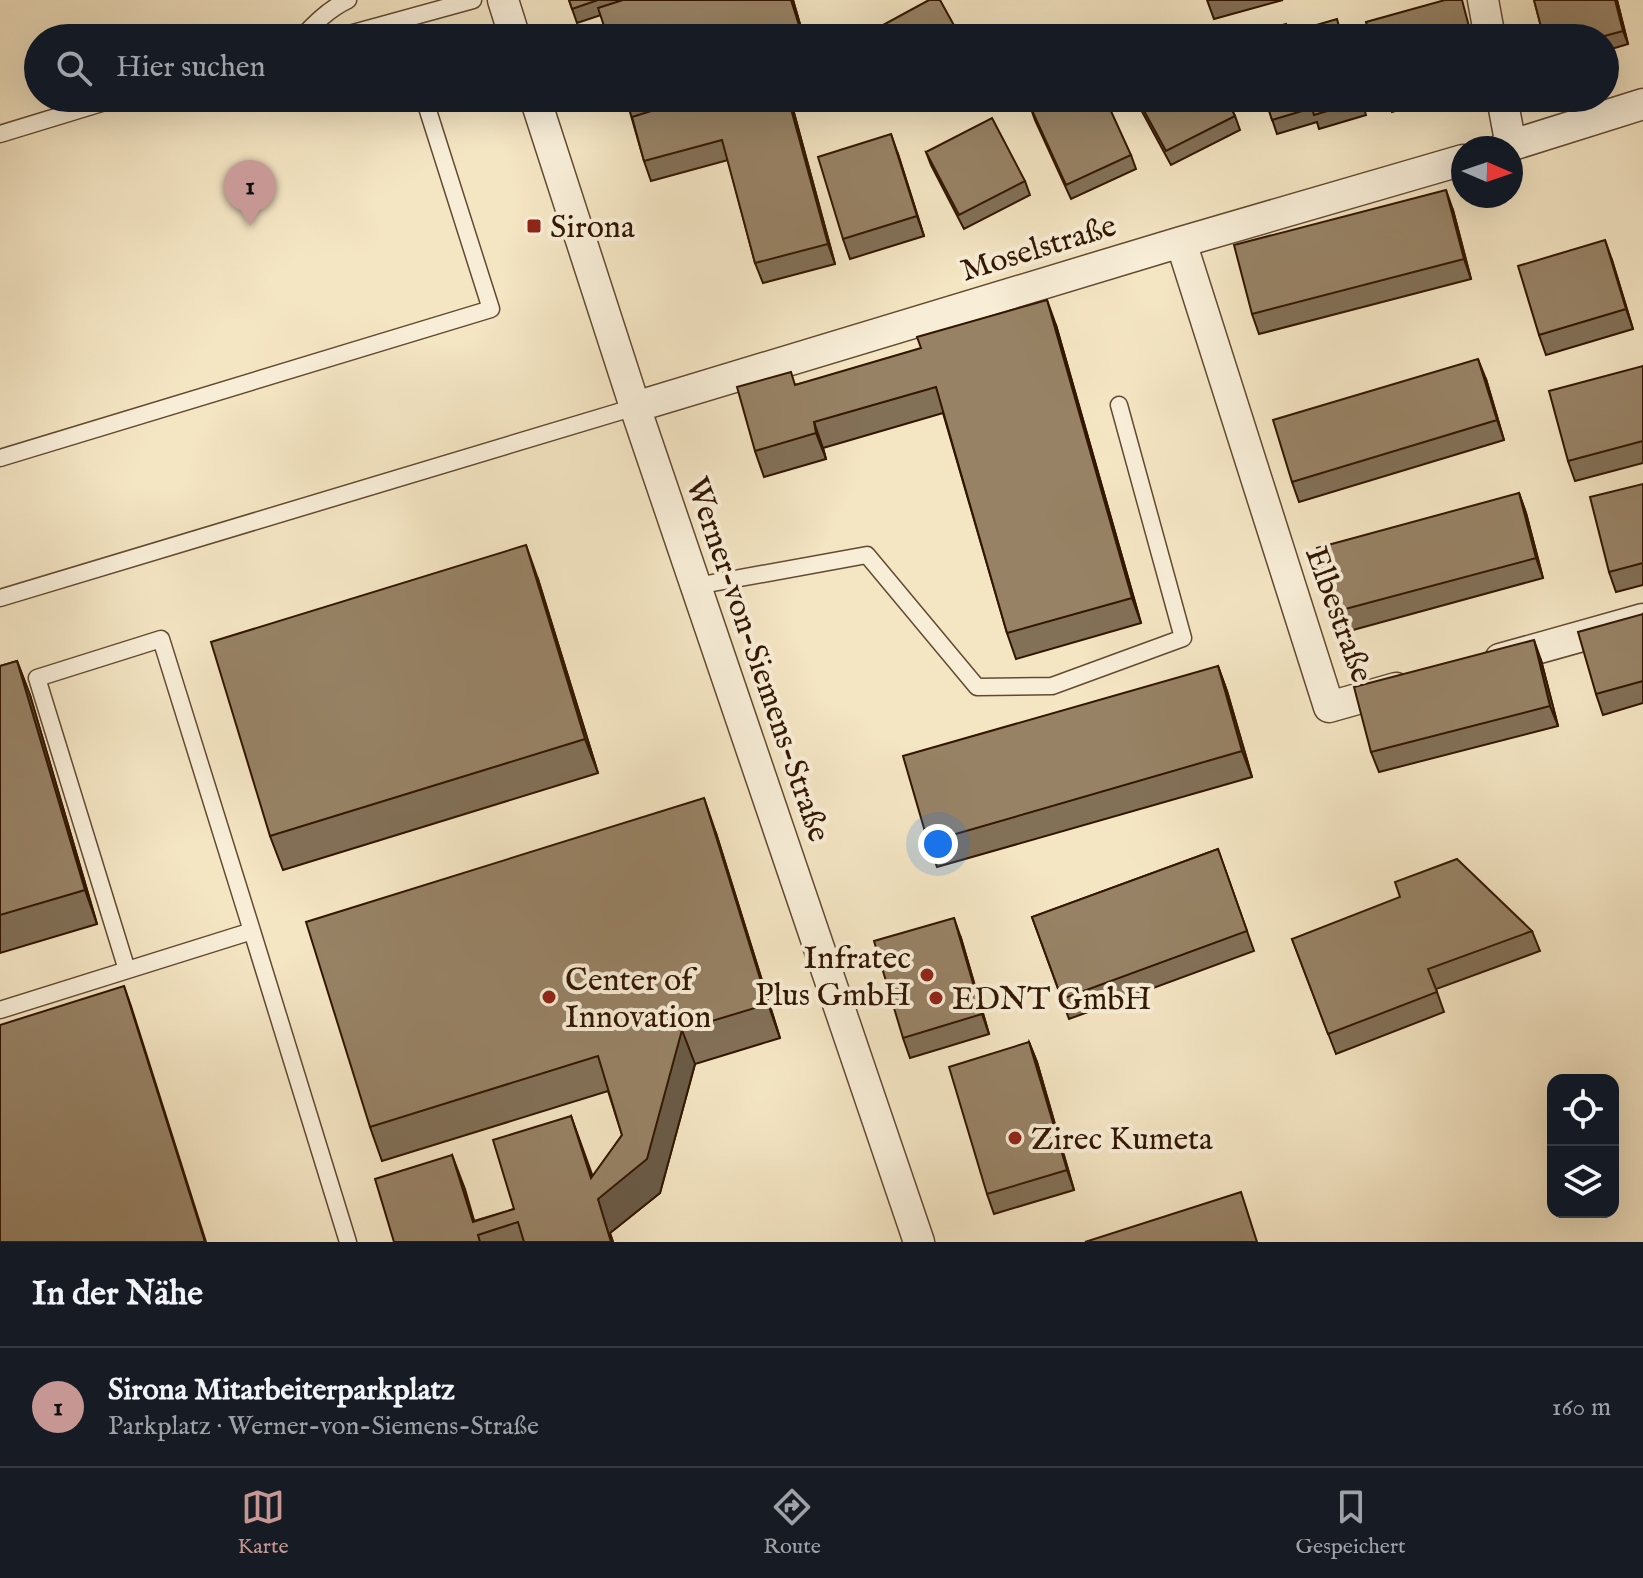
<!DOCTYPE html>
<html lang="de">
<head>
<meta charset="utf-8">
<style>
	body { margin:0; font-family:"IM FELL English",serif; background:#242831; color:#f1f3f6 }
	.controls { position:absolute; right:24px; bottom:24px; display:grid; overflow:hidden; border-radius:16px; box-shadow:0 8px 32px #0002 }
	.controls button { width:72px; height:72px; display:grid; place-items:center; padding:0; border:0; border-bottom:2px solid #363941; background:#171b24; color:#f1f3f6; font:40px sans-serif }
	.compass { position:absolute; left:1451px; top:136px; width:72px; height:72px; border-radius:50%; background:#171b24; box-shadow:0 8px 32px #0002; rotate:92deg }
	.you { position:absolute; left:938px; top:844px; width:28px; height:28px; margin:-20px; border:6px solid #fff; border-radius:50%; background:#1a73e8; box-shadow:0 0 0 12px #1a73e833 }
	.badge { display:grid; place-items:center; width:52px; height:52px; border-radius:50%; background:#c59692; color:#111; font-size:26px; font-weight:700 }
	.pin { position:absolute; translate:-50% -66px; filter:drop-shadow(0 2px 4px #0008) }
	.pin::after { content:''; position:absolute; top:42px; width:28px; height:24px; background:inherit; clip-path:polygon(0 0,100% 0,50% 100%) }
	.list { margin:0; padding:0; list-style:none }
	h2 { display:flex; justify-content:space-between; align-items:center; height:104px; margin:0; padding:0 32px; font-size:34px }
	h2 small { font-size:26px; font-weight:400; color:#9ea1a6 }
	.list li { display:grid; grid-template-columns:52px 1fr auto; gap:24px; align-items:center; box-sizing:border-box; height:120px; padding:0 32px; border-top:2px solid #363941 }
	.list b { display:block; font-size:30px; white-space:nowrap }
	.list p { margin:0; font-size:26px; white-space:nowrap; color:#9ea1a6 }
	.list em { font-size:26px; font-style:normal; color:#9ea1a6 }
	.icon { flex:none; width:44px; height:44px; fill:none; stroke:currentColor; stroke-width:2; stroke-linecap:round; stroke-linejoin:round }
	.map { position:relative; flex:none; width:1643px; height:1242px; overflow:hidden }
	.search { position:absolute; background:#171b24; box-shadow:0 8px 32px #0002; left:24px; right:24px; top:24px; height:88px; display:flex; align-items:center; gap:20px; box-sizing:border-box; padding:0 28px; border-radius:44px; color:#9ea1a6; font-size:30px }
	.sheet { height:224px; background:#171b24 }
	nav { display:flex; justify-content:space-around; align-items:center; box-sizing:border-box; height:112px; border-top:2px solid #363941; background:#171b24; font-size:22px; color:#9ea1a6 }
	nav a { display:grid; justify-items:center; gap:4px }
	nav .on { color:#c59692 }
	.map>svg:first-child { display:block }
</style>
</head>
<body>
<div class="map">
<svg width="1643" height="1242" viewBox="0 0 1643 1242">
	<rect width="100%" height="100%" fill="#f4e5c3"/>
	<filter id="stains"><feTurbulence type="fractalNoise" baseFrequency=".0025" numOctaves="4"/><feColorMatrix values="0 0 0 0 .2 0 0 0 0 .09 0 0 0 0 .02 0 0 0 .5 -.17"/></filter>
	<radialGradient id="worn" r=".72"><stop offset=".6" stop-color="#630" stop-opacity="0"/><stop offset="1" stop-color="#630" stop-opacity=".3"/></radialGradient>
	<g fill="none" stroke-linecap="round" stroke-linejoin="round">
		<defs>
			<path id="lane" d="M301,38C315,23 329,9 348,0
				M335,38L473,0
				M0,134L118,98
				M0,458L491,309L424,98
				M696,586L867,555L977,687L1052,686L1183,638L1119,405
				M0,598L635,407
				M127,970L37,678L161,639L252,931
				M0,1010L252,931L348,1242"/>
			<path id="street" d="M503,0L515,38
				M1483,0L1490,38
				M535,98L635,407L919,1242
				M1502,98L1511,146
				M1503,148L1643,104
				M1181,242L1329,707L1396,688
				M635,407L1181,242L1463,160
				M1500,659L1643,619"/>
		</defs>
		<!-- lane casing -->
		<use href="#lane" stroke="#624a31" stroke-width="19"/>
		<!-- street casing -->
		<use href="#street" stroke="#624a31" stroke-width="33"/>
		<!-- lane -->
		<use href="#lane" stroke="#f8eed8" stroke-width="16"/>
		<!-- street -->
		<use href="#street" stroke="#f8eed8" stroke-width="30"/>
	</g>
	<!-- wall -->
	<path fill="#827057" stroke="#321600" stroke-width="2" d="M569,0H793L804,38H608L601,15L577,23Z
		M1207,0H1283L1214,19Z
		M1534,0H1617L1628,44L1605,51V38H1544Z
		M626,98H790L835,264L763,283L755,263L728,160L651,181L644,161Z
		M906,98H933L912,110Z
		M1136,98H1226L1235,116L1240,130L1171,165L1139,106Z
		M1265,98H1361L1366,115L1319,129L1317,122L1277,134Z
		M1387,98H1437L1392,112Z
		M1030,106L1131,155L1136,169L1071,199L1035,120Z
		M926,152L1025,181L1030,195L964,229L931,165Z
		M898,154L924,236L850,259L843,239Z
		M1453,210L1471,279L1259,334L1252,314Z
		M1612,260L1633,329L1546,355L1539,335Z
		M1056,325L1141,623L1016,659L1007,633L943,413L823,448L826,459L764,477L755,451L795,385Z
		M1643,366V463L1575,481L1568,461Z
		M1486,379L1504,440L1299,502L1292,482Z
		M1643,484V585L1616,592L1609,572Z
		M1519,493L1526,513L1543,578L1342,633L1334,612Z
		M538,579L598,773L283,870L270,836Z
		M1643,614V703L1603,715L1596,694Z
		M1541,660L1558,726L1379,772L1371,752Z
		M17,661L30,695L97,924L0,953V666Z
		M1218,666L1227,691L1252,777L937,867L928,842Z
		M716,833L780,1038L695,1064L660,1193L610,1233L613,1242H394L452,1155L474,1221L514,1209L571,1116L593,1177L622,1135L608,1091L382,1161L370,1127Z
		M1218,849L1254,951L1069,1019L1032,917Z
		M1532,931L1540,951L1436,989L1444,1012L1336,1054L1292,939Z
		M961,938L989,1034L910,1058L903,1038Z
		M1029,1042L1037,1062L1074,1190L994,1214L987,1194Z"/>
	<!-- shaded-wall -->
	<path fill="#6a5b47" stroke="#321600" stroke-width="2" d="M791,0H793L804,38H803Z
		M1615,0H1617L1628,44L1623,31Z
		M788,98H790L835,264L828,244Z
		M891,134L898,154L924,236L917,216Z
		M1446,190L1453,210L1471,279L1464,259Z
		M1605,240L1612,260L1633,329L1626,309Z
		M1047,300L1056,325L1141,623L1132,598Z
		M1478,359L1486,379L1504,440L1497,420Z
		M814,422L823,448L826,459L816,433Z
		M1519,493L1526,513L1543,578L1536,558Z
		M526,545L538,579L598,773L585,739Z
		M1534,640L1541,660L1558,726L1550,706Z
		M17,661L30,695L97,924L85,890Z
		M1218,666L1227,691L1252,777L1242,751Z
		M704,798L716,833L780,1038L768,1004Z
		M954,918L961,938L989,1034L982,1014Z
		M124,986L131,1006L206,1242H205Z
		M682,1030L695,1064L660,1193L610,1233L613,1242H611L571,1116L599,1198Z
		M1029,1042L1037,1062L1074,1190L1067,1170Z
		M452,1155L465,1189L478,1234L473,1222Z"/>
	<!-- building -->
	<path fill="#978265" stroke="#321600" stroke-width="2" d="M569,0H598L572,9Z
		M623,0H791L803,38H608L598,8Z
		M929,0H940L961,38H876L872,31Z
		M1445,0H1462L1472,38H1370L1366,22Z
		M1534,0H1615L1623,31L1597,38H1544Z
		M1337,19L1342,38H1247L1246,36L1286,24L1289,33Z
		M626,98H673L630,111Z
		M693,98H788L828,244L755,263L722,140L644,161L632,117Z
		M1048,98H1105L1131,155L1066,185L1030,106Z
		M1137,98H1226L1235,116L1166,151Z
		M1265,98H1360L1361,101L1314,115L1312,108L1272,120Z
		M992,118L1025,181L959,215L926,152Z
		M891,134L917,216L843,239L818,157Z
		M1446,190L1464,259L1252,314L1234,245Z
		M1605,240L1626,309L1539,335L1518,266Z
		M1047,300L1132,598L1007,633L936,387L814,422L816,433L755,451L737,387L791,372L795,385L921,348L917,337Z
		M1478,359L1497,420L1292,482L1273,420Z
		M1643,366V441L1568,461L1549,391Z
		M1643,484V563L1609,572L1590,497Z
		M1519,493L1536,558L1334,612L1317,548Z
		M526,545L585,739L270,836L211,642Z
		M1643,614V681L1596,694L1578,632Z
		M1534,640L1550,706L1371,752L1354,687Z
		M17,661L85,890L0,915V666Z
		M1218,666L1242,751L928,842L903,756Z
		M704,798L768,1004L682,1030L647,1159L598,1199L611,1242H524L518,1222L478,1235L480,1242H394L375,1179L452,1155L473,1222L514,1209L493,1140L571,1116L591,1178L622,1135L598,1056L370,1127L306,922Z
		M1218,849L1247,931L1062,999L1032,917Z
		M1457,859L1532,931L1428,969L1437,992L1328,1034L1292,939L1400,897L1395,882Z
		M954,918L982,1014L903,1038L874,941Z
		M124,986L205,1242H0V1025Z
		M1029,1042L1067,1170L987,1194L949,1067Z
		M1241,1192L1257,1242H1085Z"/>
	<!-- markers -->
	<g fill="#8f2418" stroke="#f8eed8" stroke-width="3">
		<rect x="526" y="218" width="16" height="16" rx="4"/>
		<circle cx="927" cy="975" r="8"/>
		<circle cx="549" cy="997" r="8"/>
		<circle cx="936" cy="998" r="8"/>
		<circle cx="1015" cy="1138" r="8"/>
	</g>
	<g text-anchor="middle" stroke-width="8" stroke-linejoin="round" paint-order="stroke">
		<!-- poi labels -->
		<g font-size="32" fill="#321600" stroke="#f8eed8" text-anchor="start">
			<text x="550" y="237">Sirona</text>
			<text x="911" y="968" text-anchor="end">Infratec<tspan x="911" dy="37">Plus GmbH</tspan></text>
			<text x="565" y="990">Center of<tspan x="565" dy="37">Innovation</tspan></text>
			<text x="952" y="1009">EDNT GmbH</text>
			<text x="1031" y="1149">Zirec Kumeta</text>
		</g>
		<!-- street labels -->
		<g font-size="32" fill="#321600" stroke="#f8eed8">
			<text transform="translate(1038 247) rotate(-17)" y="11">Moselstraße</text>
			<text transform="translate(1340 614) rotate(70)" y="11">Elbestraße</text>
			<text transform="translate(759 659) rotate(71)" y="11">Werner-von-Siemens-Straße</text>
		</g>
	</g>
	<rect width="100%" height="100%" filter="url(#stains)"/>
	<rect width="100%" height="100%" fill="url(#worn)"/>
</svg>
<div class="controls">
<button><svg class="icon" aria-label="locate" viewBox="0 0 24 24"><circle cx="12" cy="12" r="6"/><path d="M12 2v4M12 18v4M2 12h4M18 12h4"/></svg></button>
<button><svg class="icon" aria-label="layers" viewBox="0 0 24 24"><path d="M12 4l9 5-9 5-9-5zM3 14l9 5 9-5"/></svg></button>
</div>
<svg class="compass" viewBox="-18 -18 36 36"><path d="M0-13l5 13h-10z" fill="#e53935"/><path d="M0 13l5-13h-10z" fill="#9ea1a6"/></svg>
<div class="you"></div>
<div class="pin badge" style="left:250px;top:226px">1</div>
<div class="search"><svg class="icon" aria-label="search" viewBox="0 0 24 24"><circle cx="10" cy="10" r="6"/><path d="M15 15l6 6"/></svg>Hier suchen</div>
</div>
<section class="sheet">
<h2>In der Nähe<small></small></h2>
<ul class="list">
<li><span class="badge">1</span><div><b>Sirona Mitarbeiterparkplatz</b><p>Parkplatz · Werner-von-Siemens-Straße</p></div><em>160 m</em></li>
</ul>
</section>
<nav>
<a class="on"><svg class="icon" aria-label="map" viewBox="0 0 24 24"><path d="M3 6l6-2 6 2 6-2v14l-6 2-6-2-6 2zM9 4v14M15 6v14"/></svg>Karte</a>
<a><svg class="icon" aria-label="directions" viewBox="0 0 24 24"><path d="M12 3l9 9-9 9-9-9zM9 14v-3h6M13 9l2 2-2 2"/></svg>Route</a>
<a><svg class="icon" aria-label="saved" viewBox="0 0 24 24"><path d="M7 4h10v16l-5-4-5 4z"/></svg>Gespeichert</a>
</nav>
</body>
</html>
